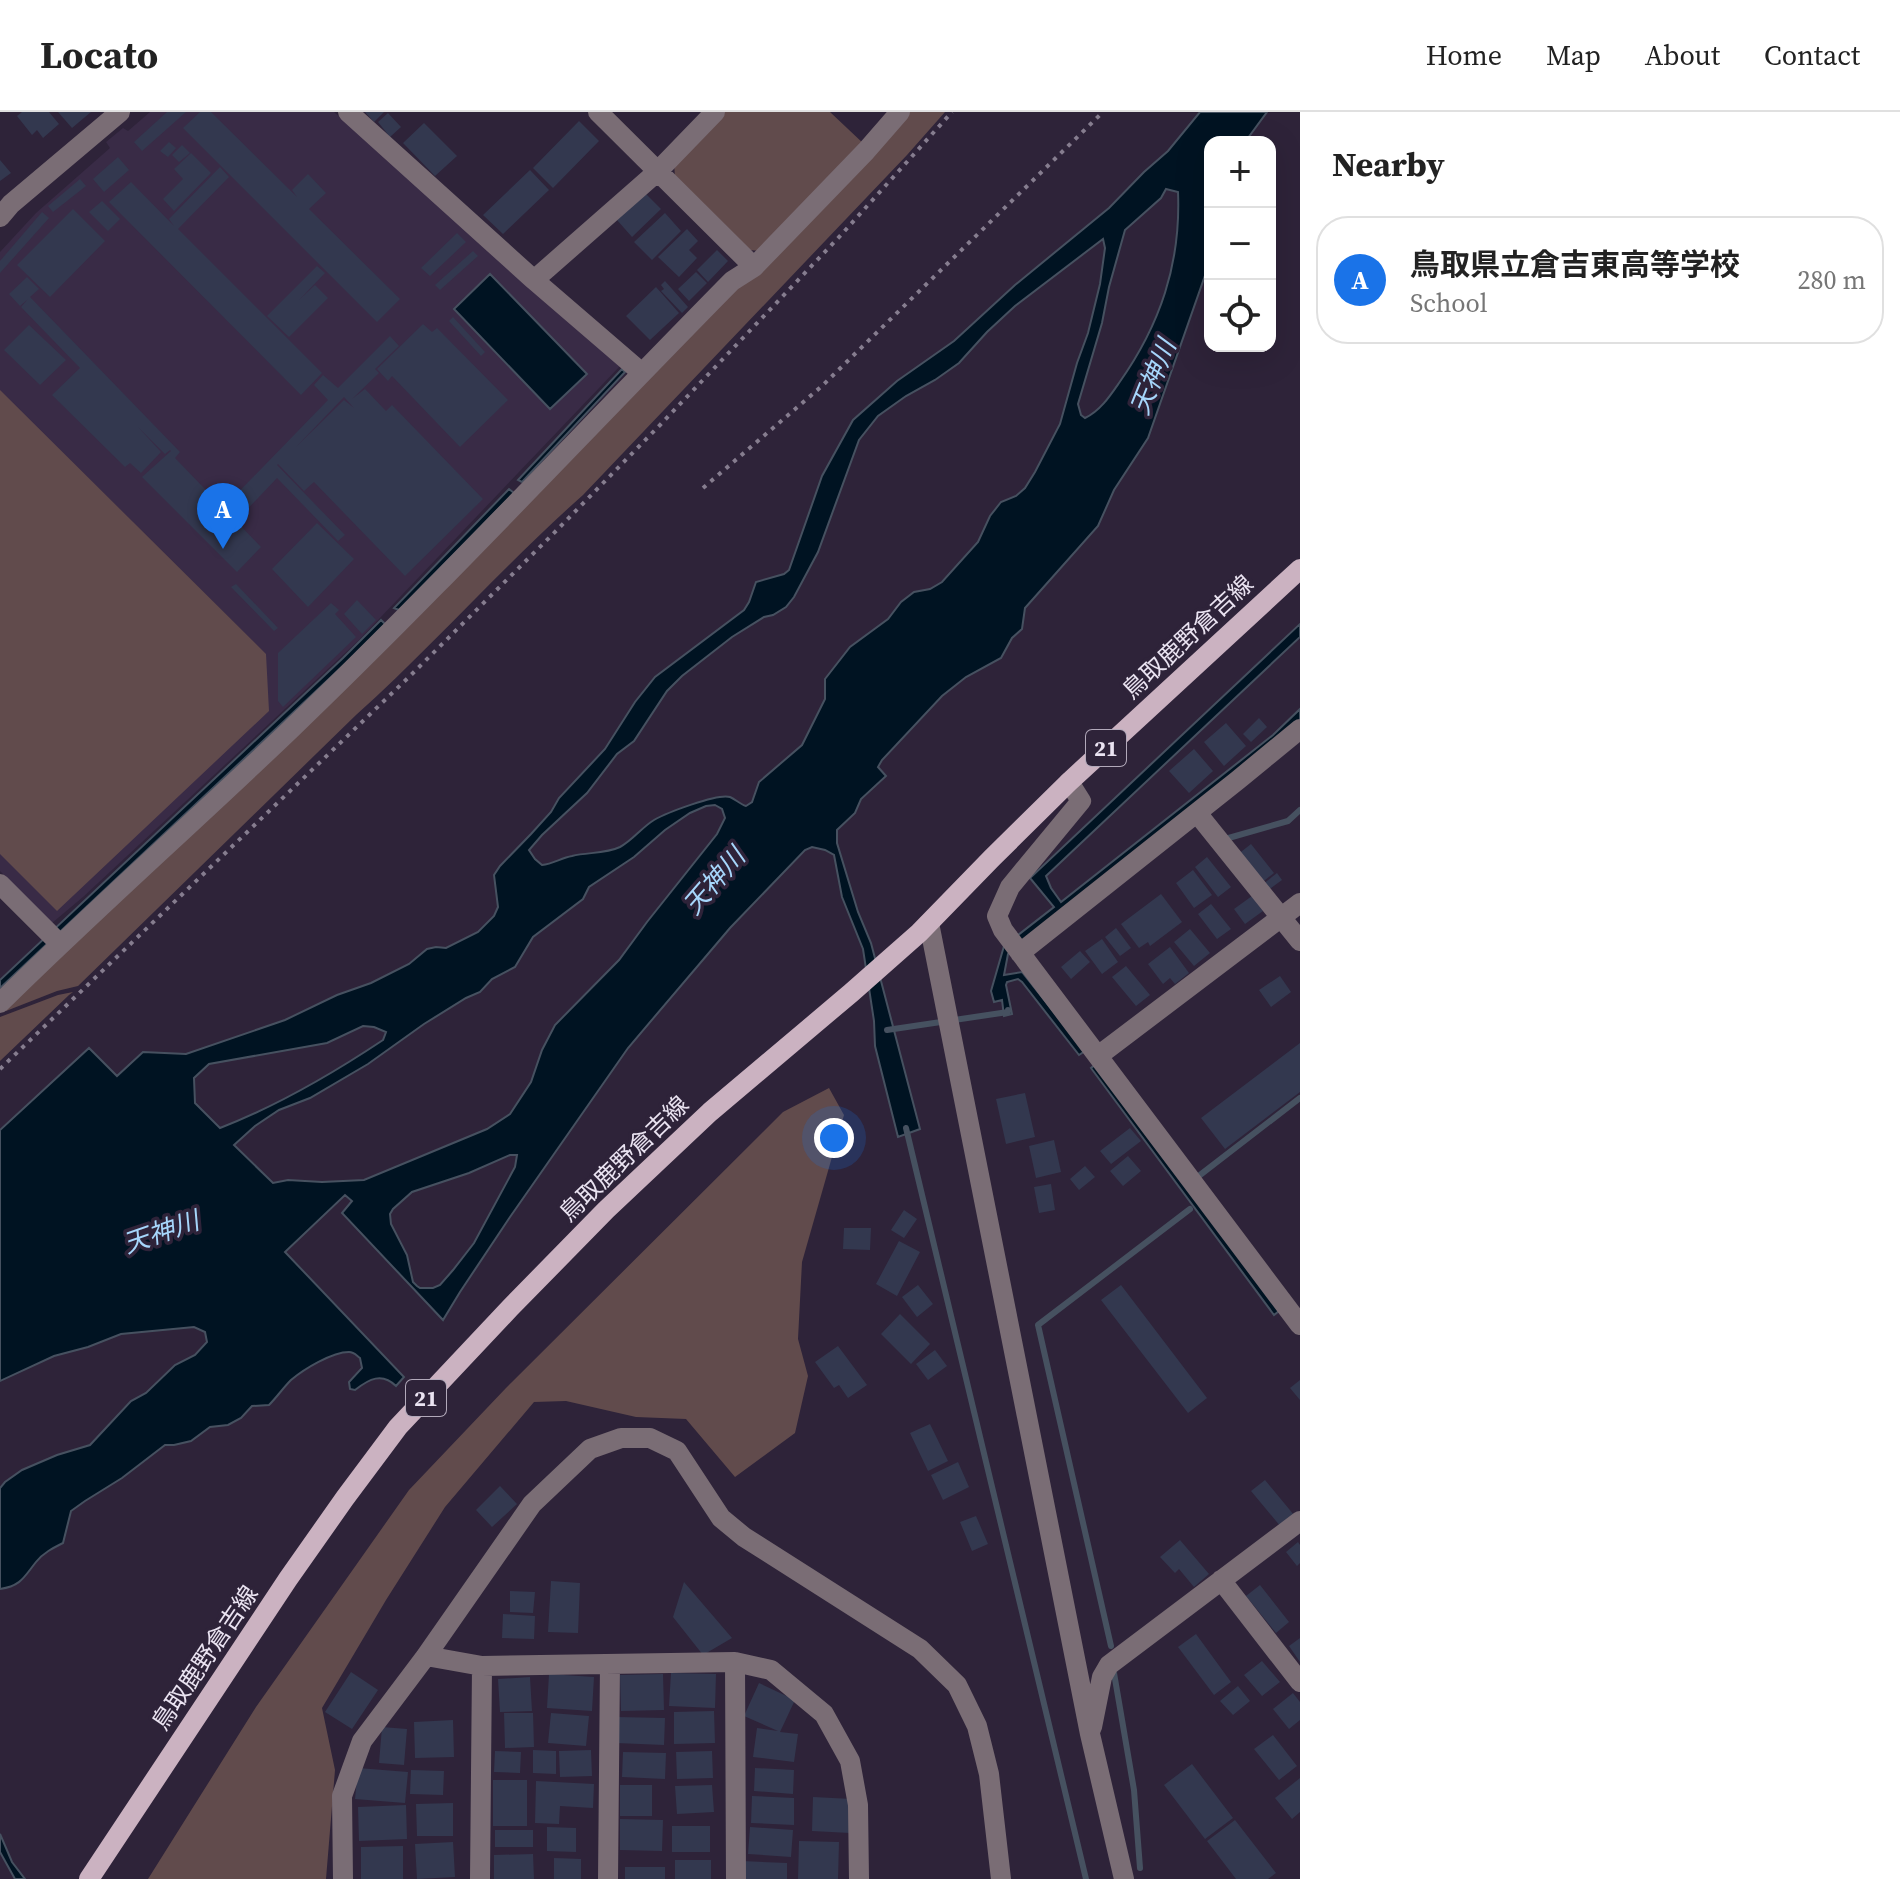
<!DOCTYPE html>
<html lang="en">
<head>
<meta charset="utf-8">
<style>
	body { margin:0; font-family:"Source Serif 4","Noto Sans JP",serif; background:#f2f2f2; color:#222 }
	.controls { position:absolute; right:24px; top:24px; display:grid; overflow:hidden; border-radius:16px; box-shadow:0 8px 32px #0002 }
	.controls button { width:72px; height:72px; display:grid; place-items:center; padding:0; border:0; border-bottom:2px solid #e0e0e0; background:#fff; color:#222; font:40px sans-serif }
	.you { position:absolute; left:834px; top:1026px; width:28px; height:28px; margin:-20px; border:6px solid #fff; border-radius:50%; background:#1a73e8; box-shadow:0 0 0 12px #1a73e833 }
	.badge { display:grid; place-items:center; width:52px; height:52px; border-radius:50%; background:#1a73e8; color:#fff; font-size:26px; font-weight:700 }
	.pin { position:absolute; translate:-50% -66px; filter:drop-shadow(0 2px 4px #0008) }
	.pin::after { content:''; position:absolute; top:42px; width:28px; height:24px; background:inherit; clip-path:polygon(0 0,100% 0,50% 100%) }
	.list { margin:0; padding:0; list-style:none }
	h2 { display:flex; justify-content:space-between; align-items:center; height:104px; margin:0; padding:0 32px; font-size:34px }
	h2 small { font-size:26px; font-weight:400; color:#767676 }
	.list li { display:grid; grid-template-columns:52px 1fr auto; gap:24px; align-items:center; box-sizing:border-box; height:128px; margin:0 16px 16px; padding:0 16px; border:2px solid #e0e0e0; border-radius:32px }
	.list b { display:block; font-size:30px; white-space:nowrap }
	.list p { margin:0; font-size:26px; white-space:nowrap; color:#767676 }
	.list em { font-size:26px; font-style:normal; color:#767676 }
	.icon { flex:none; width:44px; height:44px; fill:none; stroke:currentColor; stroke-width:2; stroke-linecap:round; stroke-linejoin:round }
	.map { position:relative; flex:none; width:1300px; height:1767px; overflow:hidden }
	header { display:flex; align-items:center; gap:48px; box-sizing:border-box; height:112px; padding:0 40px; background:#fff; border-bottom:2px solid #e0e0e0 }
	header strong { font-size:38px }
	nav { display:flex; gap:44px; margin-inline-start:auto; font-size:28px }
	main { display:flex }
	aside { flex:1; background:#fff }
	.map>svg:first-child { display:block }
</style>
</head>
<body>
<header>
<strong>Locato</strong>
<nav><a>Home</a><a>Map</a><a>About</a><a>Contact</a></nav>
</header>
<main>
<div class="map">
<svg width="1300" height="1767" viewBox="0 0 1300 1767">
	<rect width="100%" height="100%" fill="#2e2339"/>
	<!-- built -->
	<path fill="#392b46" d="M150,0H334L620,254L359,528L83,785L52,811L0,759V140L36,101L110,36L106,30L123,16L128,19Z"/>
	<!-- green -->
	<path fill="#614b4c" d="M724,0H830L865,33L762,139L748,138L675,65L674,51Z
		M908,0H945L907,43L583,383C504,453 434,533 356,603L78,874L57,879L6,899L5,896Z
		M0,278L266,542L269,599L57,799L0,742Z
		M73,880L69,883L0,949V905L58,883Z
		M829,976L844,1003L802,1150L798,1227L808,1264L795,1321L735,1365L686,1307L636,1305L566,1289L534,1290L445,1395L386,1488L322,1596L335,1658L326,1767H148L256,1595L409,1378L506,1276L783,1000Z"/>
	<!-- water -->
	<path fill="#001322" stroke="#465160" stroke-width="2" fill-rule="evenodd" d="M1200,0H1267L1245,30H1210L1209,152L1148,326L1114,378L1098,414L1025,496L1022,517L1012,526L1001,546L966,565L942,584L882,648L878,655L886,664L861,687L855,701L837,718V731L858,800L871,831L920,1017L898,1025L875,934L874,909L863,837L842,785L834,743L825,738L812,735L805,738L730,816L628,936L510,1105L460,1180L443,1208L342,1101L352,1089L345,1083L285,1140L404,1265L396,1274C382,1260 369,1267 355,1278L350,1277L349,1270L362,1256L360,1246C356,1243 354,1240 349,1240C332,1240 304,1257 291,1268C283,1276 277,1285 269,1293L252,1294L241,1306L228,1313L210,1315L191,1329L174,1333H165L122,1366L85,1389L71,1399L63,1431C53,1436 43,1441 36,1450C24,1465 21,1474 0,1477V1376L5,1370L22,1358L57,1343L90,1333L131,1289L146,1281L175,1253L195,1243L207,1230L205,1220L194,1215L121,1222L88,1235L54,1244L0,1269V1018L89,936L117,964L143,940L186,942L285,908L337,883L371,871L409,852L427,837L436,835L446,836L478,820L494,804L498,795L494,763L500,754L531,722L551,700L559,686L605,637L635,590L655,565L744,498L749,490L756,470L784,462L789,458L822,364L853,308L897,269L954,229L1015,173L1109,96L1144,60L1168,39ZM1166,77L1178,80C1181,152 1160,213 1119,271C1110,284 1100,299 1085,306L1081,303L1078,292L1102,211L1109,175L1125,118L1161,86ZM1103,127L1105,136L1100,172L1088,221L1077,251L1060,312L1035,360L1025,376L1016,384L1001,390L990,404L978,430L942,470L930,477L914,480L901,490L888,507L850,535L825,567V587L802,633L759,670L752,690L746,694C740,692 735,687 730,685C718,681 666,701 654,708C641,716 633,728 620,735C605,742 588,740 572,744C561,746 553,752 542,753L535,747L529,738L542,723L587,681L617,642L634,629L667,579L682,564L732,525L764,505L773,503L786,495L794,485L818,440L859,328L878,304L906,284L935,268L959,251L987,220L1015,194ZM715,693L722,697L725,706L717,722L647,810L619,848L555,913L542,938L531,970L510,1002L487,1017L364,1068L322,1070L288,1068L273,1071L234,1033L255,1014L279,998L310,986L368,952L424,912L466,886L480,880L492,867L515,855L533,825L583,787L589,775L634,745L665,718L690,701L706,694ZM363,914L374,915L386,920L383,928C332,962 277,994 220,1016L195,991L194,966L209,952L327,931ZM510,1043H517L515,1055L474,1131L453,1158L440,1173L433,1176H420L417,1174L413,1170L407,1143L391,1112L390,1102L393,1097L412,1080L469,1061Z
		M490,162L587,262L550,297L454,197Z
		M622,257L625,260L522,370L518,368Z
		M509,377L514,381L399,498L394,496Z
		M381,508L385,512L346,551L0,876V868L343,546Z
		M1300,512V525L1046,764L1051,776L1061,790L1273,623L1300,597V611L1008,842L1004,863L1022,860L1085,939L1079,943L1022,870L1018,867L1007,870L1006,873L1012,902L1004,904L1002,888L994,890L991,879L1004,834L1054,795L1030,766Z
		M1095,953L1279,1199L1274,1203L1091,956Z
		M0,1722L12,1750L25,1767H15L0,1740Z"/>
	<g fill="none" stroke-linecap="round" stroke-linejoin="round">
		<!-- stream -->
		<path stroke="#465160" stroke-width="6" d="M1225,727L1288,709L1300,698
			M887,918L1008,900V898
			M906,1016L1086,1767
			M1200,1063L1300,986
			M1111,1534L1038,1213L1190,1097
			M1114,1561L1134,1678L1140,1756"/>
	</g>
	<!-- building -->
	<path fill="#33384f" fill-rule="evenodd" d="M22,0H49L59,12L43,26L37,18L32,23L17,4Z
		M58,0H91L72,16Z
		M167,0H186L142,39L134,30Z
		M200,0H211L297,85L292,78L308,62L326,81L309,97L400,187L377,210L183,16Z
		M365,0H384L374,10Z
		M388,1L401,15L390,25L378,10Z
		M579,9L599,29L553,76L533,56Z
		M424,11L457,44L435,64L403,31Z
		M169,30L176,36L168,45L160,39Z
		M182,33L190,41L179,50L172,43Z
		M191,41L211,61L174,99L163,87L183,67L174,57Z
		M118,45L129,58L104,80L93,67Z
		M0,48L11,61L0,69Z
		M220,55L229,65L178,117L322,261L301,283L109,90L131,70L174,114L169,107Z
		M530,58L549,78L503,122L483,103Z
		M80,67L86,74L53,100L48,94Z
		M645,81L661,97L632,125L617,108Z
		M102,89L120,107L108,119L89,100Z
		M73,97L105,129L50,185L17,153Z
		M42,100L49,106L0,161V149Z
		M665,101L681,119L652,148L634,130Z
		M687,117L698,129L689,138L697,146L679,165L658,145Z
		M457,121L466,130L430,164L421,156Z
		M717,138L728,149L708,170L697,158Z
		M473,139L478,144L440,178L435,173Z
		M317,154L325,161L299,188L315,173L328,186L289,225L267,204Z
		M696,160L707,171L689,189L678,177Z
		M27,165L39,177L30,185L180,340L175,346L261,435L237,460L142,365L171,339L170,338L165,342L138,315L161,340L141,361L130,351L125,355L52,283L80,256L21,195L28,187L20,194L9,182Z
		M665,169L688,195L682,201L661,179L664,177L661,173Z
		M656,175L679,201L650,228L626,204Z
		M453,205L485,240L481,244L449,209Z
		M423,212L432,220L437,216L508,288L460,335L392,264L388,269L377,257Z
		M29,213L66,248L40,273L4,238Z
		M390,224L399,234L375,257L379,261L352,287L365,277L386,299L392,293L483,387L405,464L314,370L304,379L278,352L277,353L345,423L338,429L277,366L238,407L225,394L328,288L314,273L323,263L338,276ZM344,285L354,296L344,288L296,335Z
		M317,411L354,447L308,495L272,457Z
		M236,472L278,516L274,519L231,475Z
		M357,488L376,508L362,522L344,502Z
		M331,491L339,498L335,502L356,525L283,595L278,589V541Z
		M1259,606L1267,615L1251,630L1243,622Z
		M1226,611L1246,634L1224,654L1204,630Z
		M1194,637L1213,659L1189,681L1169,659Z
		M1251,732L1274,761L1260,772L1237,743Z
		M1207,745L1231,775L1218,785L1195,755Z
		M1193,758L1212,783L1194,796L1176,771Z
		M1277,761L1282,768L1267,779L1262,773Z
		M1161,782L1182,810L1150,834L1148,830L1139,836L1121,812Z
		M1252,784L1263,799L1245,812L1234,797Z
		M1211,792L1231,817L1217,827L1198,802Z
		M1116,816L1131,836L1120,844L1105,825Z
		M1190,817L1210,841L1194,854L1174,830Z
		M1102,827L1118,850L1102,862L1085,839Z
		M1170,835L1189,861L1175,872L1170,866L1163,872L1148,852Z
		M1080,839L1090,850L1071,867L1061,855Z
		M1126,854L1150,883L1136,894L1112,865Z
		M1280,864L1291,880L1271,895L1259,878Z
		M1300,931V980L1225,1037L1201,1006Z
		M1025,981L1035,1025L1006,1032L996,987Z
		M1130,1016L1141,1029L1111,1052L1100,1039Z
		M1054,1028L1061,1060L1036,1066L1029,1034Z
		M1128,1044L1141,1059L1123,1074L1110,1059Z
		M1085,1054L1095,1065L1079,1078L1070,1067Z
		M1051,1072L1055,1098L1039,1101L1034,1075Z
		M904,1098L917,1107L904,1126L891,1118Z
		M844,1116H871L870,1138L843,1137Z
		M899,1129L920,1140L897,1184L876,1172Z
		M918,1173L933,1192L917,1205L902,1185Z
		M1121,1173L1207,1286L1188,1301L1101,1188Z
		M900,1202L930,1232L911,1252L881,1222Z
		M838,1234L867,1273L848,1286L839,1273L834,1276L815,1250Z
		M935,1238L947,1254L928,1268L916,1252Z
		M1300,1268V1288L1290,1276Z
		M930,1312L948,1349L928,1359L910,1321Z
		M958,1350L969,1375L943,1388L931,1363Z
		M1265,1368L1294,1403L1281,1415L1251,1379Z
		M500,1374L517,1392L492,1415L476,1398Z
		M976,1404L988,1432L972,1439L960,1410Z
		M1180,1428L1209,1462L1194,1475L1179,1457L1175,1461L1160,1445Z
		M1298,1430L1300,1433V1451L1297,1454L1286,1440Z
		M551,1469L580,1471L578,1521L548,1520Z
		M684,1470L732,1526L703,1543L673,1505Z
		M1260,1473L1289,1510L1276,1521L1246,1484Z
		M510,1479L535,1480L533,1501L510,1500Z
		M503,1502L535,1504L534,1527L502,1526Z
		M1196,1522L1231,1570L1214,1583L1178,1535Z
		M1300,1526V1550L1289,1534Z
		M1262,1549L1280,1570L1262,1584L1244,1563Z
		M351,1560L378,1578L352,1617L325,1600Z
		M671,1561L716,1562L715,1596L669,1594Z
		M549,1562L594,1565L592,1599L547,1596Z
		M663,1562L664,1598L621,1599L620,1563Z
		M530,1565L532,1599L500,1600L498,1567Z
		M759,1571L795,1588L780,1620L798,1622L794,1650L753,1645L757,1616L778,1619L744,1604Z
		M1238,1574L1250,1589L1233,1603L1220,1589Z
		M1293,1581L1300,1590V1608L1289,1617L1273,1597Z
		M714,1599L715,1631L674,1632V1600Z
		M504,1601H533L534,1635L505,1636Z
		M551,1601L589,1604L586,1634L548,1631Z
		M616,1605L665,1606L664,1633L616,1631Z
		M453,1608L454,1645L415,1646L414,1610Z
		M382,1615L407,1617L404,1653L379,1651Z
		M1273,1623L1297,1654L1279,1668L1254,1637Z
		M533,1638L556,1639V1662L533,1661Z
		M591,1638L592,1664L560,1665L559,1639Z
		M495,1639L521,1640L520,1661L494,1660Z
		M712,1639L713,1666L677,1667L676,1640Z
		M623,1640L666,1641L665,1667L622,1665Z
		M1192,1652L1233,1706L1205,1727L1164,1673Z
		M358,1656L408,1660L405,1691L355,1687Z
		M755,1656L794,1658L793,1682L754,1679Z
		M411,1658L444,1659L443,1683L410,1682Z
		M1300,1666V1700L1292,1707L1275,1686Z
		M493,1668H527V1714H493Z
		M536,1669L594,1672L593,1696L560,1694L559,1712L535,1711Z
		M620,1673H652V1704H620Z
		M712,1673L714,1700L677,1702L675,1674Z
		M752,1684L794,1686V1713L751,1711Z
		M813,1685L852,1687L850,1721L812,1719Z
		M453,1691V1724H417L416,1692Z
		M406,1693L407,1727L359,1729L358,1695Z
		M620,1707L663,1708L662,1739L620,1738Z
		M1235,1708L1276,1761L1268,1767H1236L1207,1729Z
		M672,1714H710V1740H672Z
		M547,1715L576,1716V1740L547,1739Z
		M750,1715L793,1718L791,1745L748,1742Z
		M495,1718H533V1735H495Z
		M799,1729L839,1730L838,1767H798Z
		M453,1730L455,1765L417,1767L415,1732Z
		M403,1734V1767H361V1735Z
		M533,1742L534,1767H494V1743Z
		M554,1746L581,1747V1767H554Z
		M675,1748H711V1767H675Z
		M742,1749L787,1751V1767H741Z
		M625,1755H665V1767H625Z"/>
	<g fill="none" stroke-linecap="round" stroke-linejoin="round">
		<!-- path -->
		<path stroke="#867d8f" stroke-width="4" stroke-dasharray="4 6" stroke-linecap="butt" d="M703,376L822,274L1103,0
			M0,957L411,563L557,418L661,312L841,123L952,0"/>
		<!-- minor -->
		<path stroke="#7a6d75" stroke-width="20" d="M348,0L534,168L642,261
			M598,0L754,155
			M0,105L11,92L120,0
			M534,168L657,60L715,0
			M1069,670L1081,689L1010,775L997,804L1003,818L1300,1213
			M1197,701L1300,829
			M0,772L60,832
			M929,811L1090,1622L1124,1767
			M1020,841L1238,668L1300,617
			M0,891C95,797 195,709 291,617C442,472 585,318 732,169L754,155L866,39L900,0
			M1098,944L1300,791
			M1221,1468L1300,1570
			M426,1544L482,1554L735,1550L771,1558L824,1602L850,1649L858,1693L859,1767
			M735,1550L736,1767
			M1092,1615L1102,1565L1109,1553L1300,1409
			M343,1767L342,1684L362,1629L426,1544L532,1392L590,1337L621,1326H650L677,1339L721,1406L744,1425L920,1537L957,1573L977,1614L989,1662L1001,1767
			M480,1767L482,1554
			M608,1767L610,1552"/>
		<!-- major -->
		<path stroke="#cbb2c1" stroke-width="20" d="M89,1767L288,1467L345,1386L398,1315L510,1196L606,1098L710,1000L851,881L919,821L992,746L1069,670L1300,457"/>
	</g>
	<g text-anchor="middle" stroke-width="7" stroke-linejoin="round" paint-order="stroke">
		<!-- shield labels -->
		<g fill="#2e2339" stroke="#b2a9ba" stroke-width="2">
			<rect x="1086" y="618" width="40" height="36" rx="6"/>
			<rect x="406" y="1268" width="40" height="36" rx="6"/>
		</g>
		<g font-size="22" font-weight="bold" fill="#eae3f1">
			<text x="1106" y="644">21</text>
			<text x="426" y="1294">21</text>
		</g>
		<!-- street labels -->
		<g font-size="24" fill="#eae3f1" stroke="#2e2339">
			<text transform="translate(1188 525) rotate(-43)" y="8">鳥取鹿野倉吉線</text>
			<text transform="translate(624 1047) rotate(-44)" y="8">鳥取鹿野倉吉線</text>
			<text transform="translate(205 1546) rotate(-56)" y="8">鳥取鹿野倉吉線</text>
		</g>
		<!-- water labels -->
		<g font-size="26" font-style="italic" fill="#a6d6fb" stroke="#2e2339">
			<text transform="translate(1153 265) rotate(-68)" y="9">天神川</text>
			<text transform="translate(714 769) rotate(-49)" y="9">天神川</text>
			<text transform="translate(161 1120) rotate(-19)" y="9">天神川</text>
		</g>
	</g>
</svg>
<div class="controls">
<button>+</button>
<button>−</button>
<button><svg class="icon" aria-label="locate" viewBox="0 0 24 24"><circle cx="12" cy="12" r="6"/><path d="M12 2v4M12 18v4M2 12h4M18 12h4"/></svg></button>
</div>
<div class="you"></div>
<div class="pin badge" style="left:223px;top:437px">A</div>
</div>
<aside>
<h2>Nearby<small></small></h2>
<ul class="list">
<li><span class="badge">A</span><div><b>鳥取県立倉吉東高等学校</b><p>School</p></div><em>280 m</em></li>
</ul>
</aside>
</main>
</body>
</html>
